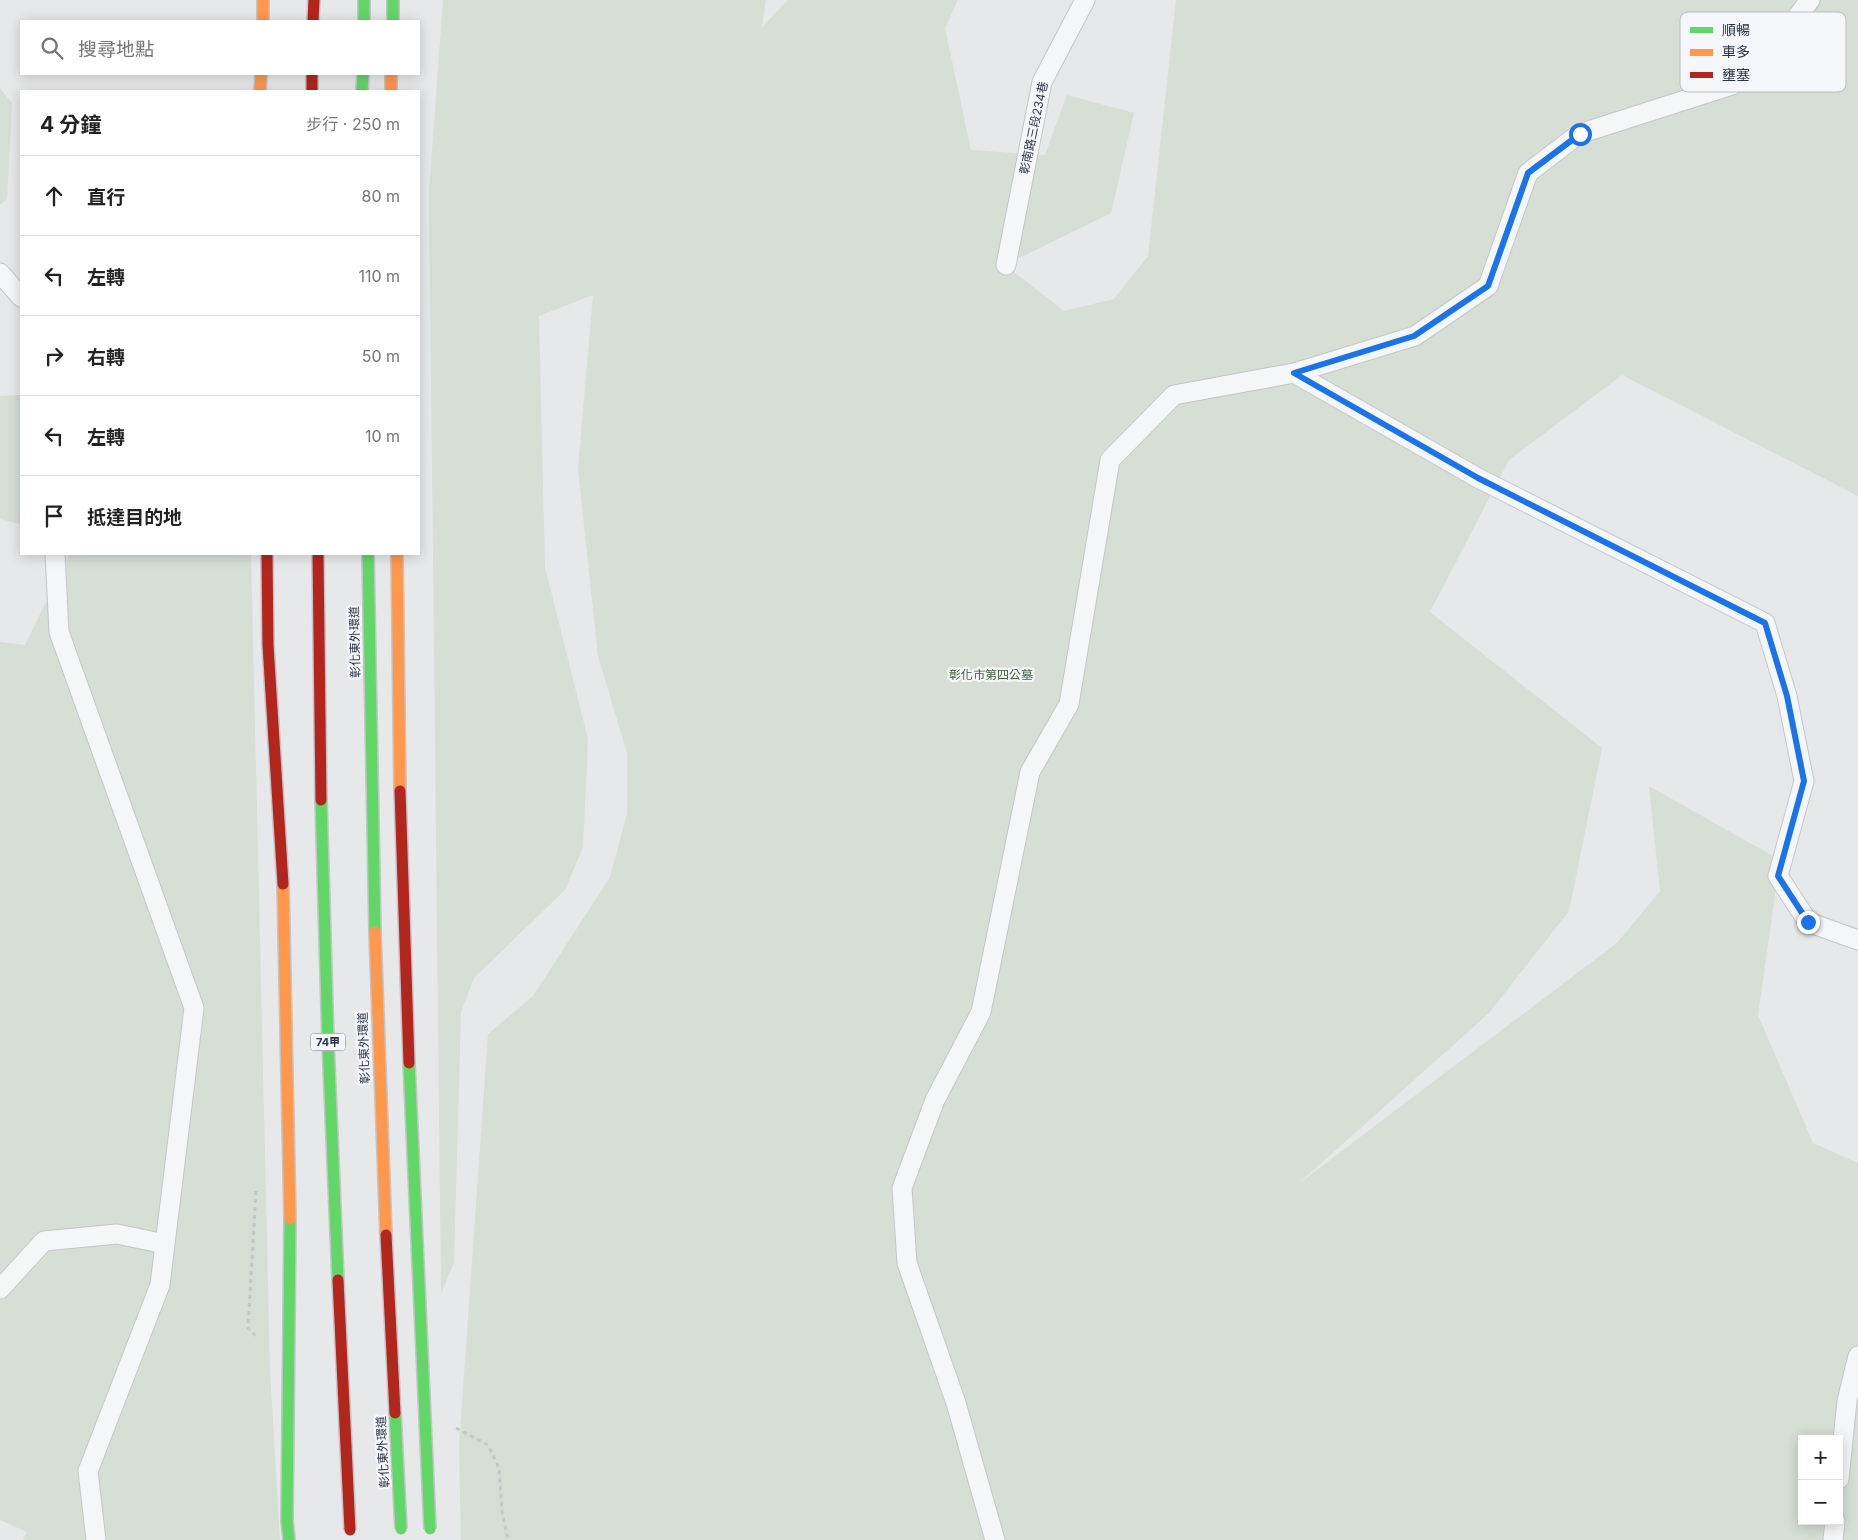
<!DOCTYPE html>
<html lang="zh-TW">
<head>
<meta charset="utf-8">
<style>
	body { margin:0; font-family:Inter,"Noto Sans TC",sans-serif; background:#f2f2f2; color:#222 }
	.controls { position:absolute; right:15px; bottom:15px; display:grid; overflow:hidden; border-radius:0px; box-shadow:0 2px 12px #0003 }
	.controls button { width:45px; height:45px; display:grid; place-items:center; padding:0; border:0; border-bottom:1px solid #e0e0e0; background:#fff; color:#222; font:25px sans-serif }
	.stop { position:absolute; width:15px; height:15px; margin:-11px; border:4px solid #1a73e8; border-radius:50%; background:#fff }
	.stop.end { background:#1a73e8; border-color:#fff; box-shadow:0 1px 5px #0008 }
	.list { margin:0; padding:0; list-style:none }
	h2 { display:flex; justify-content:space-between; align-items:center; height:65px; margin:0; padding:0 20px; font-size:21px }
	h2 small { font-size:16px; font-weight:400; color:#767676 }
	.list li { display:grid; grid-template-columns:32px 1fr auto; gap:15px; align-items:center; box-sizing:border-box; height:80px; padding:0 20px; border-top:1px solid #e0e0e0 }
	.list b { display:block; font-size:19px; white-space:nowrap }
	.list em { font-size:16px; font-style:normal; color:#767676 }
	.icon { flex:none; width:28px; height:28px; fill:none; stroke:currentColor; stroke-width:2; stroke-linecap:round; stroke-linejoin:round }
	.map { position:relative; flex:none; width:1858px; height:1540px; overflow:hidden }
	.search { position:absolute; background:#fff; box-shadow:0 2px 12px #0003; left:20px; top:20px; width:400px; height:55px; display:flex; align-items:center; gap:12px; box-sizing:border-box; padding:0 18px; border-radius:0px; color:#767676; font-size:19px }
	.panel { position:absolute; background:#fff; box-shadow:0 2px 12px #0003; left:20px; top:90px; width:400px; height:465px; border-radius:0px }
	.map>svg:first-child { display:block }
</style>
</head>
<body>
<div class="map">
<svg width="1858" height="1540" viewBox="0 0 1858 1540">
	<rect width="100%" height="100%" fill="#e6e8ea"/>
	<!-- green -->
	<path fill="#d6ded6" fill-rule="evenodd" d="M443,0H766L762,27L788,0H958L945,28L971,150L1045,155L1067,95L1134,113L1111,213L1005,265L1064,311L1114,299L1148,256L1176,0H1858V496L1622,375L1509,460L1430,612L1602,748L1569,911L1489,1013L1298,1184L1617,943L1660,891L1649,786L1780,860L1758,1015L1813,1143L1858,1163V1540H461L459,1446L488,1034L533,996L610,877L627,814V753L598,656L578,469L593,295L539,316L545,567L588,739L583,847L565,890L474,978L461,1012L454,1263L441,1293L429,192ZM1802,1439H1839V1521H1802Z
		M0,88L12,103L7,199L0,205Z
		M21,395V524L0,519V396Z
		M69,554H251L270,1371L280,1540H23L27,1532L0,1520V642L25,645Z"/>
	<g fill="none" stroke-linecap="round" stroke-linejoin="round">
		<defs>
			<path id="lane" d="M1006,265L1042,82L1085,0
				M0,273L21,297
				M1294,373L1478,478L1765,623L1787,696L1804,781L1778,876L1808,922L1858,940
				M55,554L59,632L194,1008L160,1285L88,1471L96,1540
				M0,1289L44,1241L117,1234L165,1244
				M1839,1479L1847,1401L1858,1356
				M995,1540L956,1403L907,1263L902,1188L935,1100L981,1012L1030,772L1069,704L1110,460L1174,395L1294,373L1415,336L1488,286L1528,173L1579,134L1732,85L1764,60L1810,0
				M1833,1540L1835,1521"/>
			<path id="fast" d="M364,0V21
				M393,0V21
				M362,91L363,74
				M287,1521L289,1540"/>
			<path id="slow" d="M263,0V21
				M391,74V91
				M260,91L261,74"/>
			<path id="jam" d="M313,21L314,0
				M312,74V91"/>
		</defs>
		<!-- lane casing -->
		<use href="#lane" stroke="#c4c6c8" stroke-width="21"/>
		<!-- fast casing -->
		<use href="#fast" stroke="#c2c5c8" stroke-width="14"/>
		<!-- slow casing -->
		<use href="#slow" stroke="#c2c5c8" stroke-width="14"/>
		<!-- jam casing -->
		<use href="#jam" stroke="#c2c5c8" stroke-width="14"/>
		<!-- path -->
		<path stroke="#c5c6ca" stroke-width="3" stroke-dasharray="4 4" stroke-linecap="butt" d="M256,1191L248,1328L258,1338
			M456,1428L488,1445L499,1468L502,1511L508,1540"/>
		<!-- lane -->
		<use href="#lane" stroke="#f5f6f7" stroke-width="19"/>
		<!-- fast -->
		<use href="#fast" stroke="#63d668" stroke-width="11"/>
		<!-- slow -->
		<use href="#slow" stroke="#ff974d" stroke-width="11"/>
		<!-- jam -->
		<use href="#jam" stroke="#b3261e" stroke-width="11"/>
		<defs>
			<path id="fast-bridge" d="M368,554L375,932
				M321,800L328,1042L338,1280
				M409,1063L430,1529
				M395,1413L401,1529
				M287,1521L290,1219"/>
			<path id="slow-bridge" d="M397,554L400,791
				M283,884L290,1219
				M375,932L386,1235"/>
			<path id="jam-bridge" d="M267,554L268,645L283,884
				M318,554L321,800
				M400,791L409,1063
				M386,1235L395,1413
				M338,1280L350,1530"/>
		</defs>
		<!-- fast-bridge casing -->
		<use href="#fast-bridge" stroke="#c2c5c8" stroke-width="14" stroke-linecap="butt"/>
		<!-- slow-bridge casing -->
		<use href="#slow-bridge" stroke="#c2c5c8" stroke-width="14" stroke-linecap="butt"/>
		<!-- jam-bridge casing -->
		<use href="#jam-bridge" stroke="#c2c5c8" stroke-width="14" stroke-linecap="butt"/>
		<!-- fast-bridge -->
		<use href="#fast-bridge" stroke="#63d668" stroke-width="11"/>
		<!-- slow-bridge -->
		<use href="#slow-bridge" stroke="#ff974d" stroke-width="11"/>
		<!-- jam-bridge -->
		<use href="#jam-bridge" stroke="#b3261e" stroke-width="11"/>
	</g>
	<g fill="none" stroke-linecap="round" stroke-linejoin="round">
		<!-- route -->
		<path stroke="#1a73e8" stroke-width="6" d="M1580,134L1528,173L1488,286L1414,336L1294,373L1478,478L1765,623L1787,696L1804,781L1778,876L1808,922"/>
	</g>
	<g text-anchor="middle" stroke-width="4.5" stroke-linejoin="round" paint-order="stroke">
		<!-- shield labels -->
		<rect fill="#f4f6f9" stroke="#676e7b" stroke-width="1" x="310.5" y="1033.5" width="35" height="17" rx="4"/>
		<g font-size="11" font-weight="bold" fill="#2b3445">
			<text x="328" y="1046">74甲</text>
		</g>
		<!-- street labels -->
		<g font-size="12" fill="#2b3445" stroke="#f4f6f9">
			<text transform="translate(1034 128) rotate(-78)" y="4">彰南路三段234巷</text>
			<text transform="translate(355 642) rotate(-91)" y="4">彰化東外環道</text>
			<text transform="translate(364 1048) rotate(-92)" y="4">彰化東外環道</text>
			<text transform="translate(383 1452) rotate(-93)" y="4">彰化東外環道</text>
		</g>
		<!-- park labels -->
		<g font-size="12" fill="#3f6138" stroke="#f4f6f9">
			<text x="991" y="679">彰化市第四公墓</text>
		</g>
	</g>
	<!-- legend -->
	<rect x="1680" y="12" width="166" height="80" rx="8" fill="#f4f6f9" stroke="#b8bcc3" stroke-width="1"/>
	<rect x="1690" y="27" width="23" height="6" fill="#63d668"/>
	<rect x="1690" y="49" width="23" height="7" fill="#ff974d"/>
	<rect x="1690" y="72" width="23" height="6" fill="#b3261e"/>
	<g font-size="14" fill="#2b3445">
		<text x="1722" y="35">順暢</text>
		<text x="1722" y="57">車多</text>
		<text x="1722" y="80">壅塞</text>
	</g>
</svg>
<div class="controls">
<button>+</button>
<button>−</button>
</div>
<div class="stop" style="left:1580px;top:134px"></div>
<div class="stop end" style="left:1808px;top:922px"></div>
<div class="search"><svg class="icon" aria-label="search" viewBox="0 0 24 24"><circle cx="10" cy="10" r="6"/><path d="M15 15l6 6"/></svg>搜尋地點</div>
<section class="panel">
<h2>4 分鐘<small>步行 · 250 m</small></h2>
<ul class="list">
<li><svg class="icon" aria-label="ahead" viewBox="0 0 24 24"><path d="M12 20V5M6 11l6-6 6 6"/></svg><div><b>直行</b></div><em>80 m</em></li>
<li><svg class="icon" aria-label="left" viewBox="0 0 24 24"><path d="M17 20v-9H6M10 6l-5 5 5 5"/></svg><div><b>左轉</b></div><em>110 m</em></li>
<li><svg class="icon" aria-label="right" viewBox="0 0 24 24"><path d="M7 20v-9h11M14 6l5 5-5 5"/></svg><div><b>右轉</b></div><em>50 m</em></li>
<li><svg class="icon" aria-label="left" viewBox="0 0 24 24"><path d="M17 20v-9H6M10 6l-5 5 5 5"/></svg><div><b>左轉</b></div><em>10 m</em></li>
<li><svg class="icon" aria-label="arrive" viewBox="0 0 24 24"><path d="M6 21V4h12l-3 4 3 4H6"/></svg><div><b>抵達目的地</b></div></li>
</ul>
</section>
</div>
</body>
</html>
